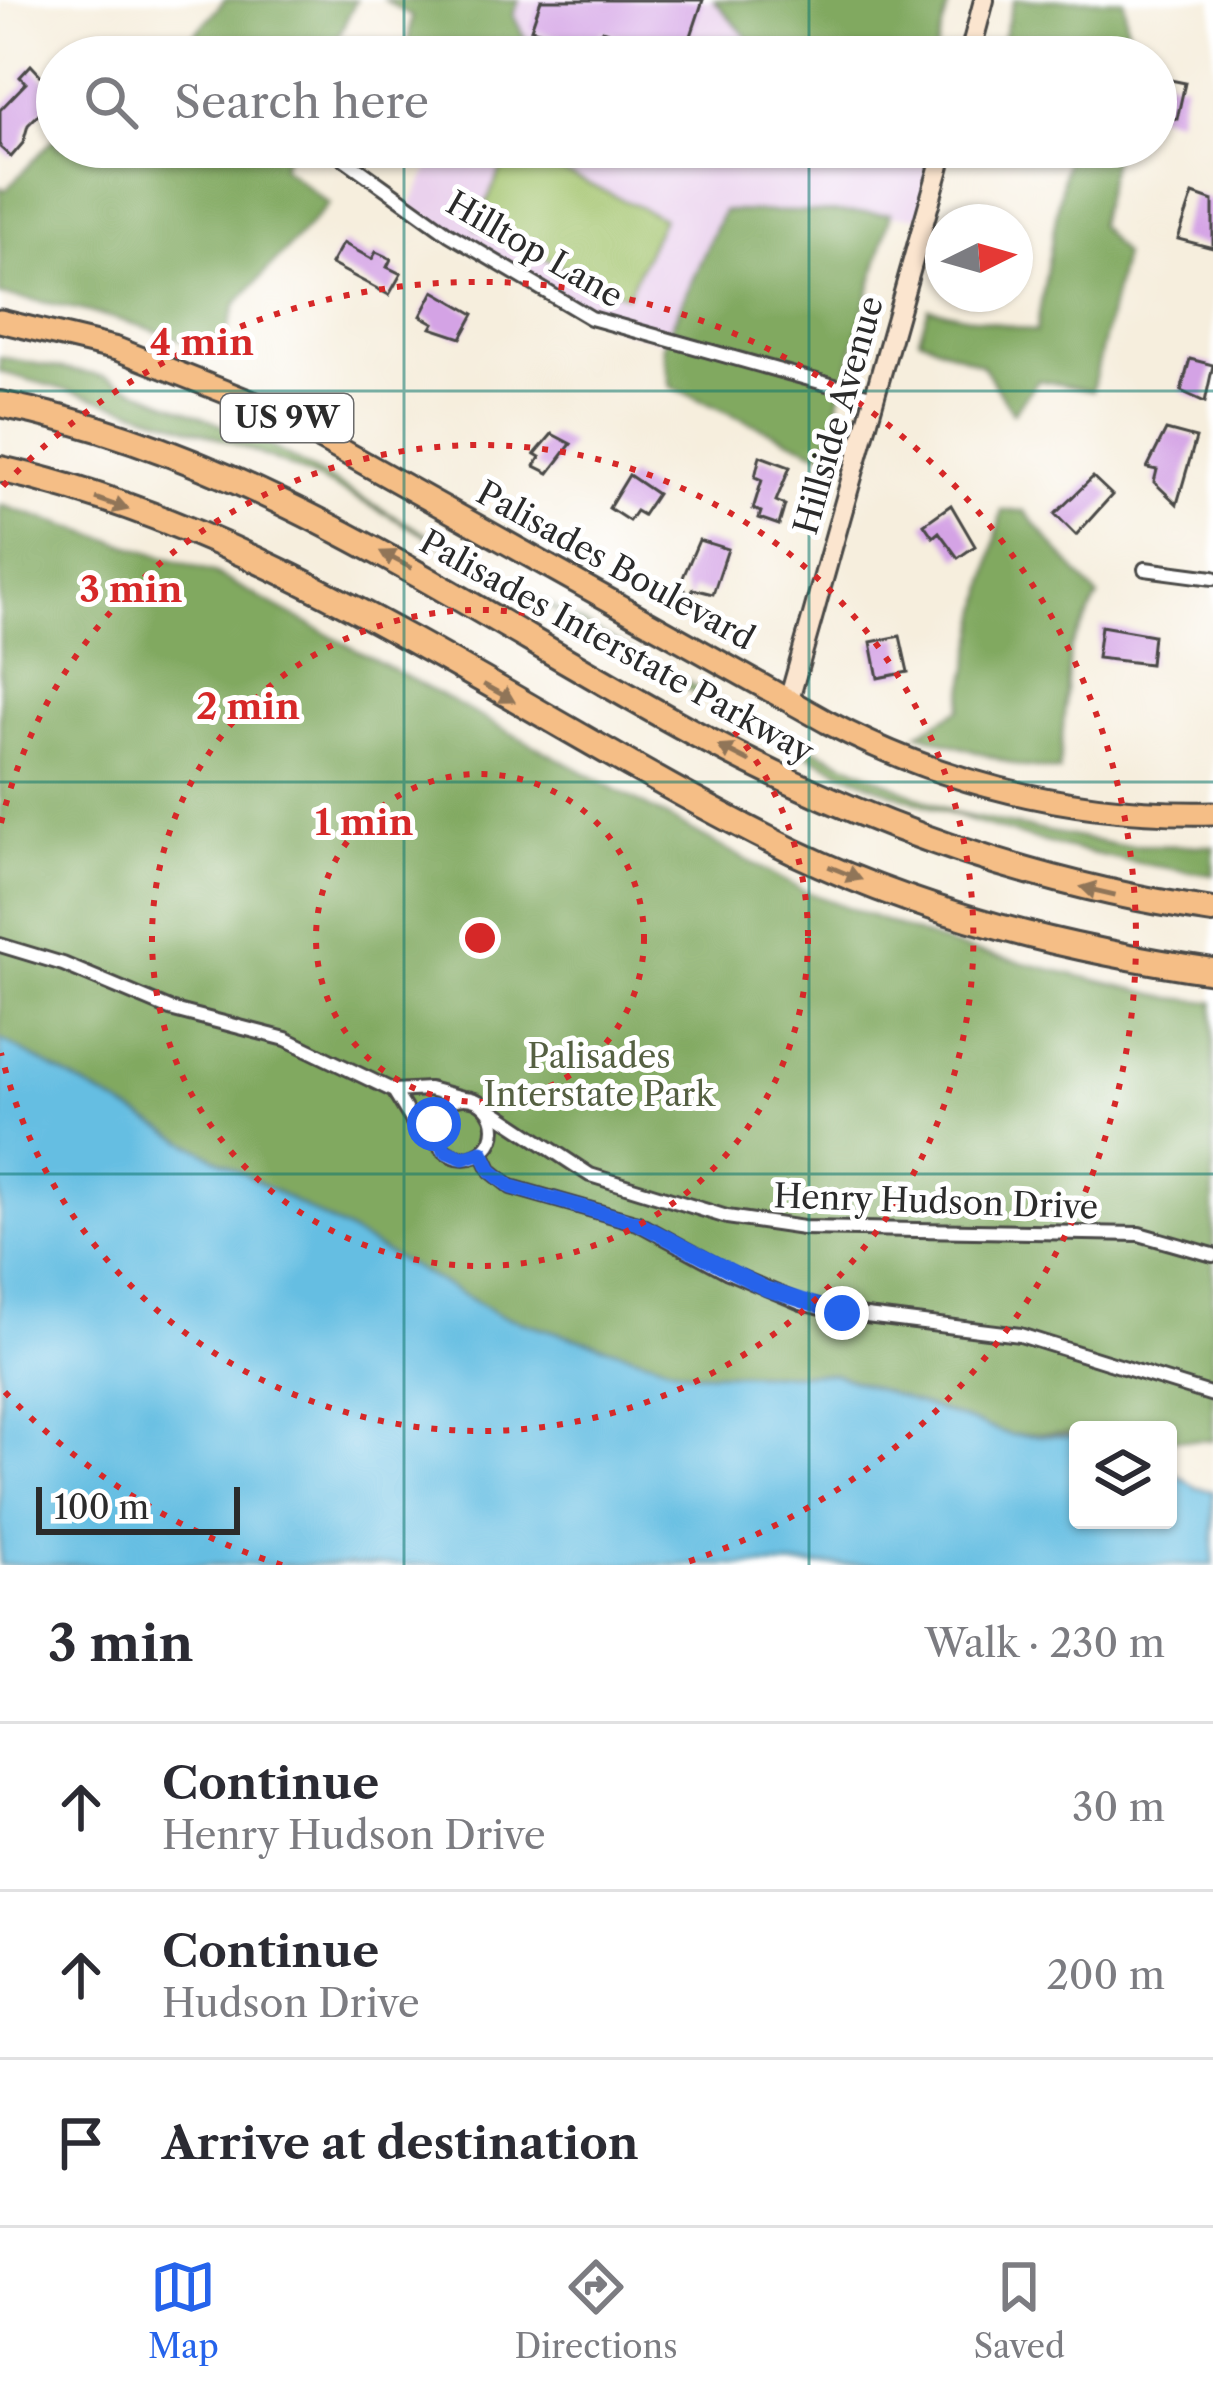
<!DOCTYPE html>
<html lang="en">
<head>
<meta charset="utf-8">
<style>
	body { margin:0; font-family:"Libre Caslon Text",serif; background:#f7f7f7; color:#2b2b33 }
	.controls { position:absolute; right:36px; bottom:36px; display:grid; overflow:hidden; border-radius:12px; box-shadow:0 3px 9px #0004 }
	.controls button { width:108px; height:108px; display:grid; place-items:center; padding:0; border:0; border-bottom:3px solid #e1e1e2; background:#fff; color:#2b2b33; font:60px sans-serif }
	.compass { position:absolute; left:925px; top:204px; width:108px; height:108px; border-radius:50%; background:#fff; box-shadow:0 3px 9px #0004; rotate:85deg }
	.scale { position:absolute; left:36px; bottom:30px; width:204px; box-sizing:border-box; padding-left:12px; border:6px solid #2b2b2b; border-top:0; font-size:33px; line-height:42px; white-space:nowrap; color:#2b2b2b; -webkit-text-stroke:9px #fff; paint-order:stroke }
	.stop { position:absolute; width:36px; height:36px; margin:-27px; border:9px solid #2563eb; border-radius:50%; background:#fff }
	.stop.end { background:#2563eb; border-color:#fff; box-shadow:0 3px 12px #0008 }
	.list { margin:0; padding:0; list-style:none }
	h2 { display:flex; justify-content:space-between; align-items:center; height:156px; margin:0; padding:0 48px; font-size:51px }
	h2 small { font-size:39px; font-weight:400; color:#7c7c81 }
	.list li { display:grid; grid-template-columns:78px 1fr auto; gap:36px; align-items:center; box-sizing:border-box; height:168px; padding:0 48px; border-top:3px solid #e1e1e2 }
	.list b { display:block; font-size:45px; white-space:nowrap }
	.list p { margin:0; font-size:39px; white-space:nowrap; color:#7c7c81 }
	.list em { font-size:39px; font-style:normal; color:#7c7c81 }
	.icon { flex:none; width:66px; height:66px; fill:none; stroke:currentColor; stroke-width:2; stroke-linecap:round; stroke-linejoin:round }
	.map { position:relative; flex:none; width:1213px; height:1565px; overflow:hidden }
	.search { position:absolute; background:#fff; box-shadow:0 3px 9px #0004; left:36px; right:36px; top:36px; height:132px; display:flex; align-items:center; gap:30px; box-sizing:border-box; padding:0 42px; border-radius:66px; color:#7c7c81; font-size:45px }
	.sheet { height:660px; background:#fff }
	nav { display:flex; justify-content:space-around; align-items:center; box-sizing:border-box; height:168px; border-top:3px solid #e1e1e2; background:#fff; font-size:33px; color:#7c7c81 }
	nav a { display:grid; justify-items:center; gap:6px }
	nav .on { color:#2563eb }
	.map>svg:first-child { display:block }
</style>
</head>
<body>
<div class="map">
<svg width="1213" height="1565" viewBox="0 0 1213 1565">
	<rect width="100%" height="100%" fill="#fff"/>
	<filter id="ink" filterUnits="userSpaceOnUse"><feTurbulence type="fractalNoise" baseFrequency=".00833" numOctaves="2"/><feDisplacementMap in="SourceGraphic" scale="24" xChannelSelector="R" yChannelSelector="G"/><feConvolveMatrix kernelMatrix="1 2 1 2 8 2 1 2 1" color-interpolation-filters="sRGB"/></filter>
	<filter id="wash" filterUnits="userSpaceOnUse"><feTurbulence type="fractalNoise" baseFrequency=".004" numOctaves="4" result="noise"/><feDisplacementMap in="SourceGraphic" scale="48" xChannelSelector="R" yChannelSelector="G"/><feGaussianBlur stdDeviation="2.7" result="paint"/><feColorMatrix in="noise" values="0 0 0 0 0 0 0 0 0 0 0 0 0 0 0 0 0 1.4 0 .05"/><feComposite in="paint" operator="in"/></filter>
	<g filter="url(#wash)">
		<rect width="100%" height="100%" fill="#f6eedd"/>
		<!-- built -->
		<path fill="#ead1ed" d="M519,0H714L765,57H534L513,15Z
			M440,147H847L906,156L911,147L943,156L926,217L723,211L665,342L617,328L410,207Z"/>
		<!-- green -->
		<path fill="#a2c36c" stroke="#66774c" stroke-width="3" d="M511,149L663,218L627,296L475,227Z"/>
		<!-- forest -->
		<path fill="#81a960" stroke="#566a46" stroke-width="3" d="M225,0H356L328,57H174Z
			M385,0H519L513,15L534,57H406L412,17Z
			M714,0H950L934,57H765Z
			M1014,0H1124L1129,43L1123,57H998Z
			M57,135V147H290L282,167L329,204L236,304L219,355C147,324 78,306 0,295V187L6,190Z
			M1068,147H1108L1114,153L1098,225L1123,255L1092,391L1038,380L1013,413L982,365L919,338L929,308L1036,332Z
			M723,211L891,213L824,455L671,387L663,346Z
			M0,357L106,377L265,443L771,729L957,814L1117,845L1213,846V875C1072,856 923,815 796,749C634,665 483,560 319,480C217,431 109,402 0,372Z
			M0,505L212,572L804,891L952,946L1172,998L1213,1002V1441L1168,1439V1430L1010,1435L834,1374L693,1373L499,1315L0,1039Z
			M1002,510L1024,511L1098,597L1070,648L1059,771L1019,766L918,733L960,709Z"/>
		<!-- water -->
		<path fill="#65bee2" stroke="#487486" stroke-width="3" d="M0,1039L499,1315L693,1373L834,1374L1010,1435L1078,1437V1520H1168V1469L1197,1488L1213,1491V1565H0Z"/>
		<g id="blocks">
			<!-- building -->
			<path fill="#d4a3e5" d="M541,0H703L688,45L693,47L690,57H628L634,40L602,30L593,45L531,29Z
				M31,65L57,93V112L49,104L28,125L23,143L11,157L0,147V110L26,83L20,77Z
				M1156,77L1185,83L1177,119L1156,114Z
				M1193,194L1213,201V248L1178,239Z
				M343,243L372,259L376,252L391,259L387,267L401,274L389,295L331,264Z
				M434,291L474,314L461,338L431,328L434,323L421,316Z
				M1190,359L1213,365L1205,402L1181,391Z
				M1166,430L1196,438L1177,504L1154,482L1157,470L1147,468Z
				M552,434L571,444L549,473L535,466L540,457L535,454Z
				M760,456L790,467L776,501L785,505L779,525L759,518L761,512L753,509L762,480L755,477Z
				M629,475L657,494L643,515L636,511L629,521L609,508Z
				M1093,477L1112,495L1076,535L1055,514Z
				M951,505L975,546L958,558L939,532L933,537L924,524Z
				M699,540L728,549L713,594L693,589L690,600L681,582Z
				M1101,626L1153,635L1150,664L1097,658Z
				M900,636L908,672L878,678L871,642Z"/>
		</g>
	</g>
	<g filter="url(#ink)">
		<use href="#blocks" fill-opacity="0" stroke="#494846" stroke-width="3"/>
		<g fill="none" stroke-linecap="round" stroke-linejoin="round">
			<defs>
				<path id="minor" d="M328,147L449,234L591,318L874,397
					M1145,569L1213,578
					M0,945L63,964L170,1009L286,1039L394,1091L429,1089L463,1098
					M394,1091L419,1132L438,1144
					M434 1128a30 30 0 1 1 60 0a30 30 0 1 1-60 0Z
					M484,1105L590,1175L727,1217L803,1228L1139,1234L1213,1255
					M482,1152L491,1171L511,1187L638,1223L728,1272L801,1303L842,1313L1020,1335L1213,1395"/>
				<path id="secondary" d="M969,57L984,0
					M789,700L945,147"/>
				<path id="primary" d="M0,321L117,349L266,408L827,722C948,786 1077,816 1213,813"/>
				<path id="motorway" d="M0,404C263,456 478,618 709,741C869,826 1034,885 1213,911
					M0,469C283,532 536,726 794,852C926,915 1069,950 1213,971"/>
			</defs>
			<!-- minor casing -->
			<use href="#minor" stroke="#494846" stroke-width="18"/>
			<!-- secondary casing -->
			<use href="#secondary" stroke="#494846" stroke-width="24"/>
			<!-- primary casing -->
			<use href="#primary" stroke="#494846" stroke-width="27"/>
			<!-- motorway casing -->
			<use href="#motorway" stroke="#494846" stroke-width="30"/>
			<!-- minor -->
			<use href="#minor" stroke="#fff" stroke-width="12"/>
			<!-- secondary -->
			<use href="#secondary" stroke="#fbe5cf" stroke-width="18"/>
			<!-- primary -->
			<use href="#primary" stroke="#f5be86" stroke-width="21"/>
			<!-- motorway -->
			<use href="#motorway" stroke="#f5be86" stroke-width="24"/>
		</g>
		<!-- one-way arrows -->
		<defs><path id="oneway-solid" d="M-6-.8H1V-3.2L6.5 0L1 3.2V.8H-6Z" transform="scale(3)"/></defs>
		<g fill="#907458">
			<use href="#oneway-solid" transform="translate(112 504) rotate(19)"/>
			<use href="#oneway-solid" transform="translate(396 560) rotate(-152)"/>
			<use href="#oneway-solid" transform="translate(499 693) rotate(29)"/>
			<use href="#oneway-solid" transform="translate(734 754) rotate(-153)"/>
			<use href="#oneway-solid" transform="translate(845 873) rotate(22)"/>
			<use href="#oneway-solid" transform="translate(1098 891) rotate(-167)"/>
		</g>
	</g>
	<g fill="none" stroke-linecap="round" stroke-linejoin="round" filter="url(#ink)">
		<!-- route -->
		<path stroke="#2563eb" stroke-width="15" d="M434,1124L445,1151L463,1158L482,1152L491,1171L511,1187L638,1223L766,1289L842,1313"/>
	</g>
	<!-- grid -->
	<path fill="none" stroke="#0f766e" stroke-width="3" stroke-opacity="0.55" d="M404,0V57M809,0V57M404,147V1565M809,147V1565M0,391H1213M0,782H1213M0,1174H1213"/>
	<!-- distance rings -->
	<g fill="none" stroke="#d62828" stroke-width="6" stroke-dasharray="6 12">
		<circle cx="480" cy="938" r="164"/>
		<circle cx="480" cy="938" r="328"/>
		<path d="M1 823A493 493 0 1 1 1 1053"/>
		<path d="M282 1565A657 657 0 0 1 3 1390M3 486A657 657 0 1 1 678 1565"/>
	</g>
	<g text-anchor="middle" stroke-width="10" stroke-linejoin="round" paint-order="stroke">
		<!-- shield labels -->
		<rect fill="#fff" stroke="#6b6b6b" stroke-width="3" x="221" y="394" width="132" height="48" rx="9"/>
		<g font-size="30" font-weight="bold" fill="#2b2b2b">
			<text x="287" y="428">US 9W</text>
		</g>
		<!-- street labels -->
		<g font-size="33" fill="#2b2b2b" stroke="#fff">
			<text transform="translate(535 249) rotate(30)" y="12">Hilltop Lane</text>
			<text transform="translate(838 415) rotate(-74)" y="12">Hillside Avenue</text>
			<text transform="translate(616 565) rotate(29)" y="12">Palisades Boulevard</text>
			<text transform="translate(617 646) rotate(29)" y="12">Palisades Interstate Parkway</text>
			<text transform="translate(936 1201) rotate(2)" y="12">Henry Hudson Drive</text>
		</g>
		<!-- park labels -->
		<g font-size="33" fill="#556042" stroke="#fff">
			<text x="599" y="1068">Palisades<tspan x="599" dy="38">Interstate Park</tspan></text>
		</g>
	</g>
	<circle cx="480" cy="938" r="18" fill="#d62828" stroke="#fff" stroke-width="6"/>
	<g font-size="36" text-anchor="middle" font-weight="bold" fill="#d62828" stroke="#fff" stroke-width="10" stroke-linejoin="round" paint-order="stroke">
		<text x="202" y="355">4 min</text>
		<text x="131" y="602">3 min</text>
		<text x="248" y="719">2 min</text>
		<text x="364" y="835">1 min</text>
	</g>
</svg>
<div class="controls">
<button><svg class="icon" aria-label="layers" viewBox="0 0 24 24"><path d="M12 4l9 5-9 5-9-5zM3 14l9 5 9-5"/></svg></button>
</div>
<svg class="compass" viewBox="-18 -18 36 36"><path d="M0-13l5 13h-10z" fill="#e53935"/><path d="M0 13l5-13h-10z" fill="#7c7c81"/></svg>
<div class="scale">100 m</div>
<div class="stop" style="left:434px;top:1124px"></div>
<div class="stop end" style="left:842px;top:1313px"></div>
<div class="search"><svg class="icon" aria-label="search" viewBox="0 0 24 24"><circle cx="10" cy="10" r="6"/><path d="M15 15l6 6"/></svg>Search here</div>
</div>
<section class="sheet">
<h2>3 min<small>Walk · 230 m</small></h2>
<ul class="list">
<li><svg class="icon" aria-label="ahead" viewBox="0 0 24 24"><path d="M12 20V5M6 11l6-6 6 6"/></svg><div><b>Continue</b><p>Henry Hudson Drive</p></div><em>30 m</em></li>
<li><svg class="icon" aria-label="ahead" viewBox="0 0 24 24"><path d="M12 20V5M6 11l6-6 6 6"/></svg><div><b>Continue</b><p>Hudson Drive</p></div><em>200 m</em></li>
<li><svg class="icon" aria-label="arrive" viewBox="0 0 24 24"><path d="M6 21V4h12l-3 4 3 4H6"/></svg><div><b>Arrive at destination</b></div></li>
</ul>
</section>
<nav>
<a class="on"><svg class="icon" aria-label="map" viewBox="0 0 24 24"><path d="M3 6l6-2 6 2 6-2v14l-6 2-6-2-6 2zM9 4v14M15 6v14"/></svg>Map</a>
<a><svg class="icon" aria-label="directions" viewBox="0 0 24 24"><path d="M12 3l9 9-9 9-9-9zM9 14v-3h6M13 9l2 2-2 2"/></svg>Directions</a>
<a><svg class="icon" aria-label="saved" viewBox="0 0 24 24"><path d="M7 4h10v16l-5-4-5 4z"/></svg>Saved</a>
</nav>
</body>
</html>
